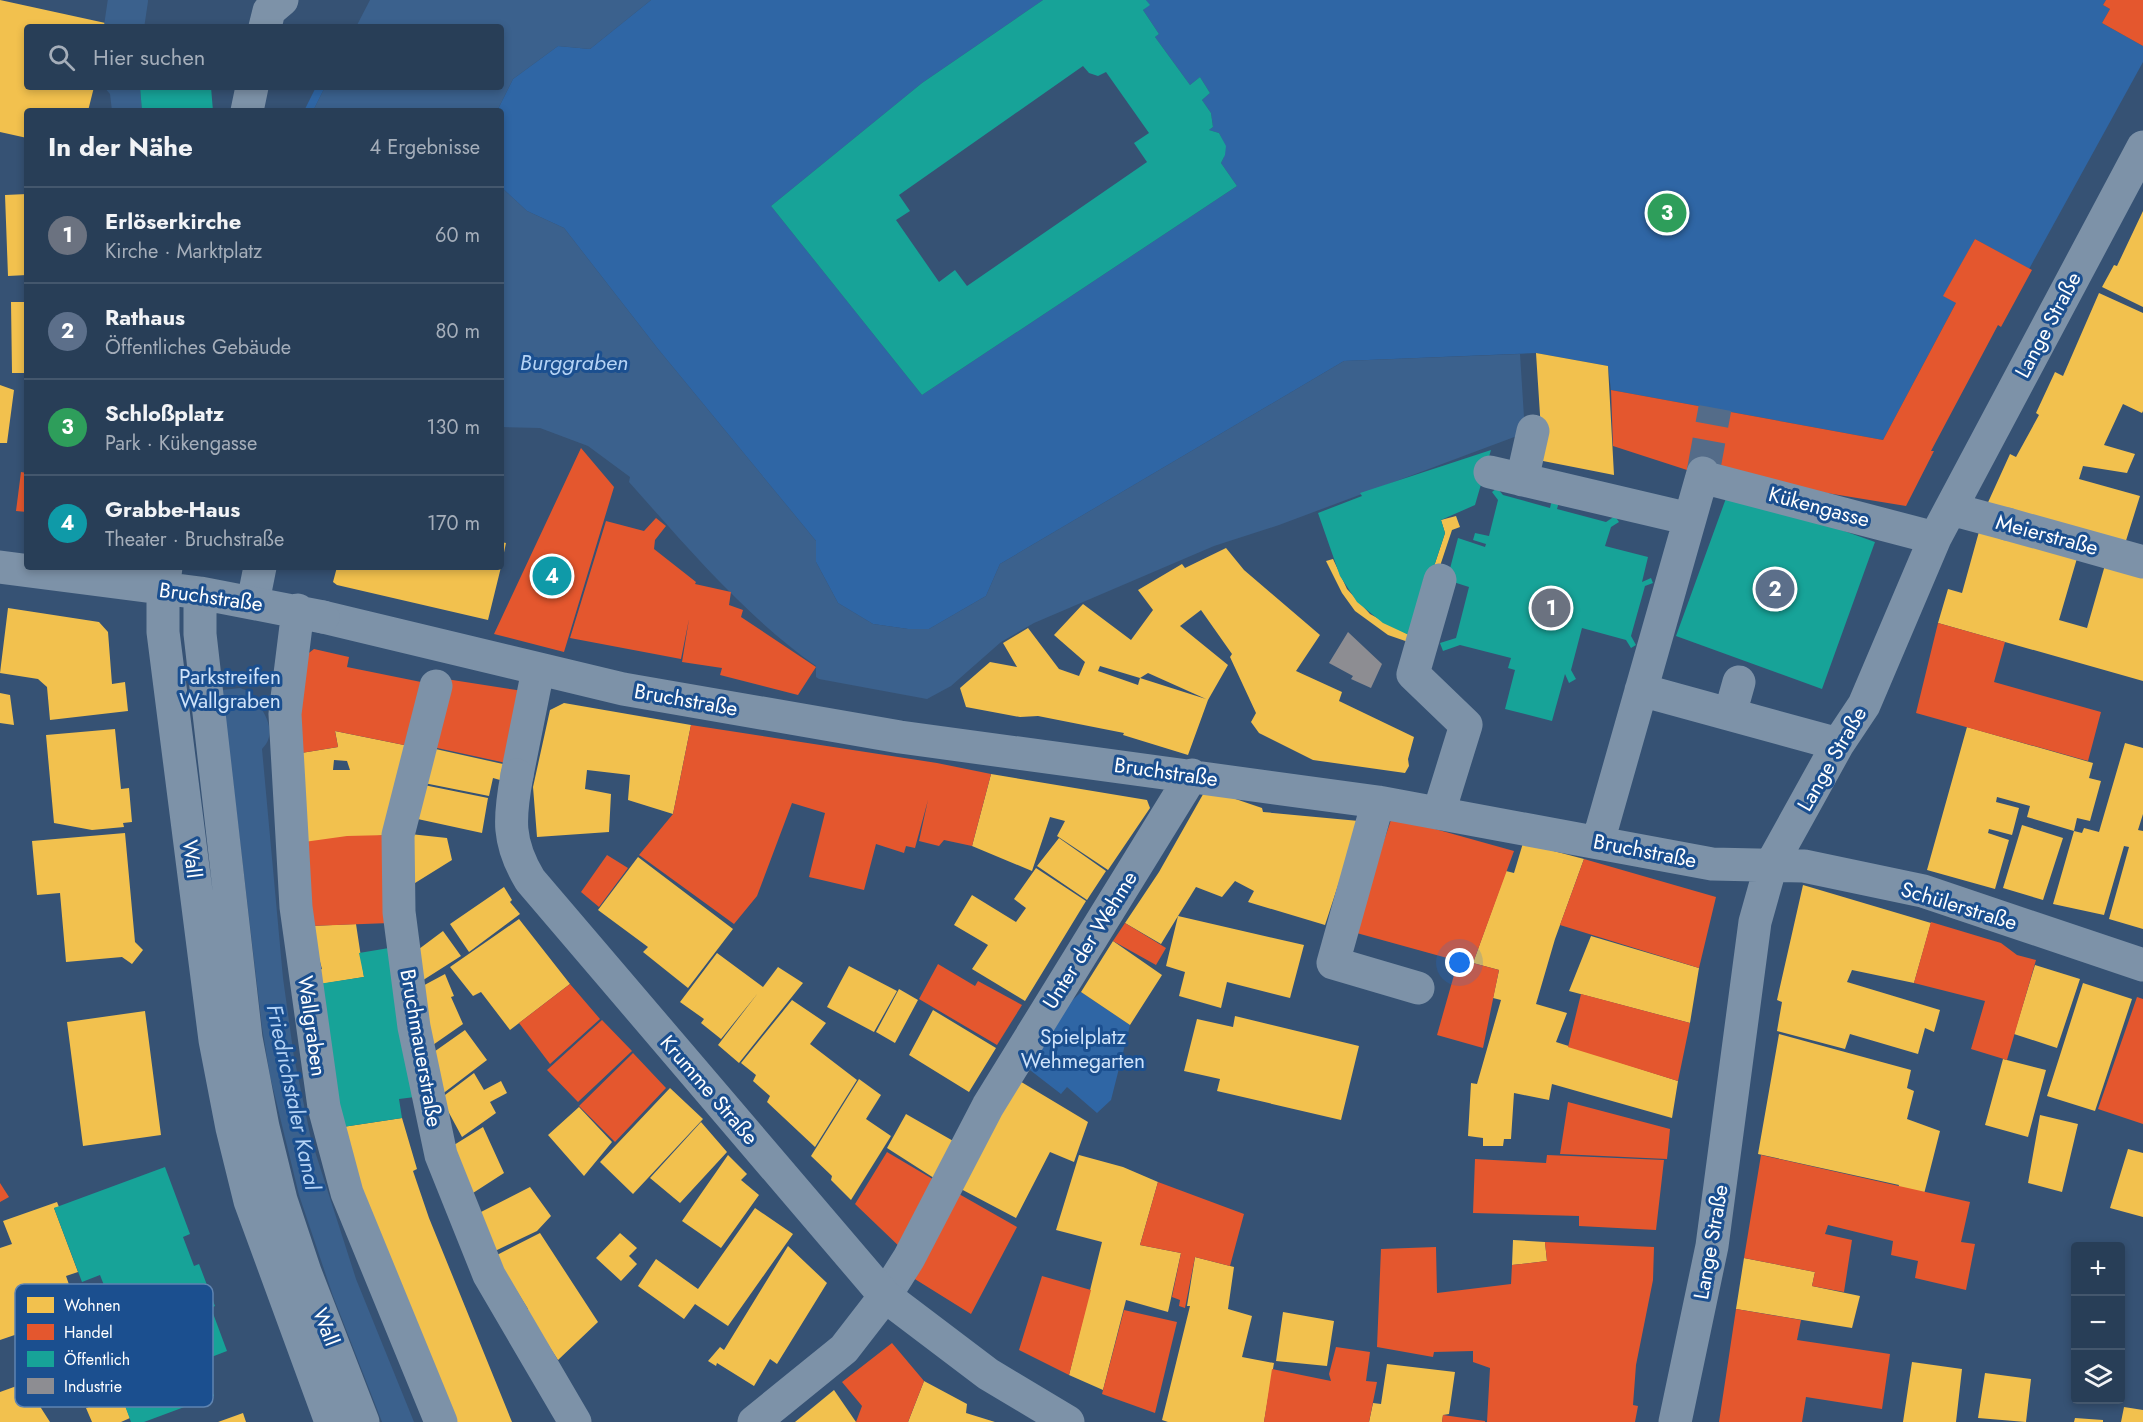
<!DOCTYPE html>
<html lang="de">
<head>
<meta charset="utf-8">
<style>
	body { margin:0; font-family:Jost,sans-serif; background:#30455d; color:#f1f3f6 }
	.controls { position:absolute; right:18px; bottom:18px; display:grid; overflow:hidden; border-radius:6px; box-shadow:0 3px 9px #0003 }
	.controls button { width:54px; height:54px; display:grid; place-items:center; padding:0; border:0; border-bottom:2px solid #44576d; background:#283e57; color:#f1f3f6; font:30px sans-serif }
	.you { position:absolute; left:1460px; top:963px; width:21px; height:21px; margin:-15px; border:4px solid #fff; border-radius:50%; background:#1a73e8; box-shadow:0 0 0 9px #1a73e833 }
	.badge { display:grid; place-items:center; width:39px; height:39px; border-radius:50%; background:#e797bd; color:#fff; font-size:20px; font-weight:700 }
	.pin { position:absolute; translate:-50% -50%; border:3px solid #fff; box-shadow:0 2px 6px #0006 }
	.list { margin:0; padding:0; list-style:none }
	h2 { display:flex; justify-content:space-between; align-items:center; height:78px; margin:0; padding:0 24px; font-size:26px }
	h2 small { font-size:20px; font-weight:400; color:#a5aeba }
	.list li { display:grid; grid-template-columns:39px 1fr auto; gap:18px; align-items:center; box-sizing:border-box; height:96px; padding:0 24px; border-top:2px solid #44576d }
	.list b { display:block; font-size:22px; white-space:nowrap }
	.list p { margin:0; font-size:20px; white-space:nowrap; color:#a5aeba }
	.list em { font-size:20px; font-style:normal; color:#a5aeba }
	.icon { flex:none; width:33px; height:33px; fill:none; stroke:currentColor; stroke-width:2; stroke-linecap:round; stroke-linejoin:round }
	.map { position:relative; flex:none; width:2143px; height:1422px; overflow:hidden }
	.search { position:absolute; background:#283e57; box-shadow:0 3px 9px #0003; left:24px; top:24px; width:480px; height:66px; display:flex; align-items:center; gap:15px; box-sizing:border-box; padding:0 21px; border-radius:6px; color:#a5aeba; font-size:22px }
	.panel { position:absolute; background:#283e57; box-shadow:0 3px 9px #0003; left:24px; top:108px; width:480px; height:462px; border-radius:6px }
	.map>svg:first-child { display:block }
</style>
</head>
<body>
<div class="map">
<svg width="2143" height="1422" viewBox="0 0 2143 1422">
	<rect width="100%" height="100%" fill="#365274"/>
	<!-- green -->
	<path fill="#2f66a5" d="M651,0H1043L922,83L771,206L922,395L1237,186L1221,163C1228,151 1225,145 1219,133L1209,130L1213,127L1211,113L1202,100L1210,93L1200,77L1190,85L1155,37L1159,34L1143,10L1149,5L1146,0H2106L2103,5L2110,9L2102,23L2143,46V62L2029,269L1975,239L1944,296L1956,303L1883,440L1611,390L1608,366L1536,353L1344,361L1000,564L986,596L929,629H908L873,624L838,603L816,562V541L658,349L564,228L527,211L501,187V111H497L513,79L558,46L590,49Z
		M316,87H325L313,111H304Z
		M1081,992L1130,1025L1111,1100L1097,1113L1067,1087L1061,1094L1026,1067L1055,1017Z"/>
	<!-- water -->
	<path fill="#3b618d" d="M370,0H651L590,49L558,46L513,79L497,111H313L325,87H501V27H356Z
		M104,87H140L142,111H112L110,94Z
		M501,187L527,211L564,228L658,349L816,541V562L838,603L873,624L908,629H929L986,596L1000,564L1344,361L1520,354L1525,433L1279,525L1214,546L1034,623L1001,642L951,686L927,699L819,679L816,677V666C745,616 687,547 629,482L630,477L588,446L540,428L501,427Z
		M240,688L251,692C262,710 280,731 262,749L283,978L294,1057L311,1139L356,1279L414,1422H382L333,1296L299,1195L270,1076L262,1027L222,690Z"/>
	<!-- homes -->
	<path fill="#f2c14e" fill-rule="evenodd" d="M0,0L110,24L109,27H27V87H94L88,111H27V138L0,132Z
		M27,194V275L8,276L5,195Z
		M2143,211V307L2102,287L2114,265L2117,266Z
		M2099,293L2143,313V411L2142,413L2123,404L2104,445L2135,454L2127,473L2083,466L2079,479L2140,496L2124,547L1985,509L2010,454L2016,457L2039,415L2036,413L2055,372L2063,376Z
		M11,302H27V373H12Z
		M1536,353L1608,366L1614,475L1543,461Z
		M0,385L14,390L7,443H0Z
		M1456,516L1460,527L1452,530L1414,644L1388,635L1355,611L1342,593L1326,561L1333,559L1347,589L1370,614L1411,636L1445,533L1441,520Z
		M1980,528L2078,555L2059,620L2087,628L2105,565L2143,575V681L1938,623L1948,589L1962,593Z
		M501,542L506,543L502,562H501Z
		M1226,548L1244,570L1320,635L1296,671L1342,692L1339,701L1414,737L1408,759L1409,766L1405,773L1313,760L1259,733L1251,722L1256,713L1230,657L1232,654L1201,610L1180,626L1228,665L1208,700L1188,755L1123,735L1124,733L1038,716L1020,717L966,707L960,688L990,662L1017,667L1003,643L1028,628L1059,669L1079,676L1085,662L1054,635L1083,604L1131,640L1153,610L1138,590L1182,564L1185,568ZM1100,666L1140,678L1148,673L1206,699L1140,678L1138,685L1098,671Z
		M337,567H501L488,620L337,585L333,582Z
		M8,608L99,622L108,632L112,684L125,682L128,711L50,720L47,687L38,679L0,673Z
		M0,693L10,695L14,725L0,723Z
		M564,703L691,725L673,814L628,800L630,775L587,770L585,789L611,794L609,832L537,837L533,787L550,710Z
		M1967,727L2093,763L2089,778L2101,781L2090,821L2077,818L2074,831L2027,817L2030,806L1997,797L1996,802L2019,808L2012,835L1989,829L1988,833L2009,840L1995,889L1927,870Z
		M115,729L121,789L129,788L132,822L123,823L124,827L92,830L54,823L46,735Z
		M335,731L409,746L388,835L300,843L295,754L338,747ZM334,760L347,761L350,770H333Z
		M2125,743L2143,748V814L2138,830L2143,831V929L2109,919L2129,847L2124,846L2104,915L2053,904L2074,831L2082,833L2084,828L2099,832Z
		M431,748L503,764L500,780L493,778L489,796L424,783Z
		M991,774L1147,800L1150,808L1108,870L1057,836L1065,821L1050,817L1032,871L972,846Z
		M419,784L488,798L482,833L413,818Z
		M1206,789L1262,808L1263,812L1359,821L1325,925L1248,902L1254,891L1235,881L1222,897L1196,887L1178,916L1304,945L1290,998L1227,982L1221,1008L1179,996L1185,972L1166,966L1178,916L1161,944L1125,923L1159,872Z
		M2022,825L2063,838L2043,900L2003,888Z
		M125,833L135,942L143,950L132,964L122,957L66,962L60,893L37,895L32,841Z
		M410,834L447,838L452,860L407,888Z
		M1059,838L1106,871L1087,900L1037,866Z
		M1523,843L1584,859L1555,939L1536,1004L1567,1013L1556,1042L1678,1081L1672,1118L1552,1084L1549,1100L1514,1093L1511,1139H1504L1503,1146H1483V1138L1468,1136L1471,1083L1477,1084L1501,1000L1493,998L1499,970L1473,963L1506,871L1514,873Z
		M638,857L733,929L688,988L643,952L648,947L598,910Z
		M1036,868L1086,901L1025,1001L972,969L988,945L954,925L972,895L1016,922L1026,908L1014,899Z
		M1803,885L1931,923L1914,983L1852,970L1847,982L1940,1010L1934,1032L1925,1028L1918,1054L1850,1034L1845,1049L1777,1031L1782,1002L1777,1000Z
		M504,887L512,900L510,902L520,914L469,952L450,924Z
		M519,919L570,984L510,1030L481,992L473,996L450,967Z
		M356,924L364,977L315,985L314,971L322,969L310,926Z
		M443,931L461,956L417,984L419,949Z
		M1591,936L1699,968L1690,1023L1569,991Z
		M1113,941L1162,975L1130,1025L1081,992Z
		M717,953L763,987L778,967L803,983L739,1063L718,1045L758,993L721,1039L701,1023L704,1019L680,1002Z
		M2035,965L2080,979L2057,1048L2014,1034Z
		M849,966L897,991L874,1032L827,1007Z
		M445,974L454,996L451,997L463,1024L430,1047L417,989Z
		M2083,983L2132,999L2095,1111L2047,1096Z
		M899,989L918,1000L895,1043L876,1032Z
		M792,1000L826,1023L810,1044L857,1080L815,1147L767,1102L770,1096L753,1081L756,1075L741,1063Z
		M933,1010L996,1048L969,1092L909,1055Z
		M145,1011L161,1135L83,1146L67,1022Z
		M1235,1016L1359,1046L1341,1120L1217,1091L1220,1079L1184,1071L1197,1019L1233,1027Z
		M465,1030L487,1060L441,1095L431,1054Z
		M1779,1034L1911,1070L1907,1088L1914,1091L1907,1119L1940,1131L1924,1194L1898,1188L1899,1185L1758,1154Z
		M2003,1059L2046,1070L2028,1137L1985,1125Z
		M474,1073L484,1090L501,1081L507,1093L490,1102L496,1113L462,1137L441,1098Z
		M859,1079L881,1095L866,1119L891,1136L851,1200L831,1180L832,1176L811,1156Z
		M1018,1080L1088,1122L1074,1162L1050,1152L1016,1218L959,1188Z
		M670,1088L703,1119L633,1194L600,1162Z
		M579,1107L612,1142L584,1176L548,1135Z
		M906,1114L955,1142L937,1180L887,1148Z
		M2040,1115L2078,1124L2062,1192L2028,1183Z
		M402,1118L417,1169L413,1171L429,1218L512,1422H449L336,1128Z
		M701,1122L727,1152L680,1203L650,1178Z
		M483,1127L504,1173L473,1193L454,1145Z
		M2128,1149L2143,1153V1217L2110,1208Z
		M728,1155L747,1174L741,1180L759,1195L721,1248L682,1221Z
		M1079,1155L1123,1167L1158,1182L1140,1245L1181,1253L1168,1312L1126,1300L1103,1390L1069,1375L1102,1242L1056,1230Z
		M530,1187L551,1216L537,1231L495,1251L477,1214Z
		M57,1202L59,1207L54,1208L78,1272L66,1276L79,1313L0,1340V1248L12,1244L3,1221Z
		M755,1208L793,1234L728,1326L695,1304L684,1319L638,1286L656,1259L698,1289Z
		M540,1233L598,1322L558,1360L526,1311L528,1309L495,1256Z
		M620,1233L637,1248L629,1256L637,1264L621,1281L596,1258Z
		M1513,1240L1545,1242L1547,1261L1512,1265Z
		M788,1246L827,1283L777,1364L770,1359L754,1386L717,1363L716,1366L708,1361L720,1347L724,1350Z
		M1195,1257L1234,1267L1228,1309L1252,1316L1242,1357L1274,1363L1264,1422H1168L1162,1420L1190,1306H1187Z
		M1744,1258L1815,1272L1812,1286L1860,1296L1852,1328L1736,1309Z
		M1283,1312L1334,1321L1327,1366L1276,1361Z
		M1912,1362L1962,1369L1956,1422H1903Z
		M1387,1364L1455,1372L1449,1414L1443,1415L1442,1422H1369L1373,1403L1381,1404Z
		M1985,1373L2031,1379L2026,1422L1978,1418Z
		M924,1381L967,1404L966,1413L995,1422H908Z
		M25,1383L50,1422H0V1392Z
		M834,1390L856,1422H795Z
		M121,1395L130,1418L121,1422H92L86,1408Z
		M2124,1407L2143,1410V1422H2121Z
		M243,1413L246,1422H218Z
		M2075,1418L2103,1420V1422H2074Z"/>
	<!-- shops -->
	<path fill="#e4572e" d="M2106,0H2143V46L2102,23L2110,9L2103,5Z
		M1975,239L2032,270L2001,327L1998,325L1931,451H1934L1906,506L1687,470L1613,446L1611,390L1883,440L1956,303L1943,296Z
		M581,448L614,487L564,652L494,634Z
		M21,472L27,473V512L16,511Z
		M656,518L666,526L655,540L654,549L696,582L695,584L731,592L729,605L743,610L741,617L816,667L798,695L720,675L722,668L682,662L689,619L681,659L570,638L606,521L644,531Z
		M1938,623L2005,642L1994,682L2101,712L2088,761L1916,713Z
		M314,649L349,657L347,667L426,683L409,746L335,731L338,747L295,754L301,659Z
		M446,679L523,691L506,763L428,746Z
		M691,725L937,763L991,774L972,846L944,840L939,846L919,841L928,800L915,848L906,846L904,853L876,844L864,890L809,877L825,813L792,803L757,896L734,924L639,855L673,814Z
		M1392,817L1514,851L1473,963L1499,970L1483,1048L1437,1035L1458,961L1353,932Z
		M388,835L390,923L310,926L304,842L347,836Z
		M607,855L628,868L599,907L581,892Z
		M1584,859L1716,897L1699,968L1560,925Z
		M1931,922L2001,943L2017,955L2036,960L2007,1060L1971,1049L1985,1001L1914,983Z
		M1125,923L1166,948L1156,965L1113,941Z
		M938,964L975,986L978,981L1022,1005L997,1045L919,999Z
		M570,984L600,1019L550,1064L519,1023Z
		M1581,994L1690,1023L1678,1081L1568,1047Z
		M2137,997L2143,999V1124L2098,1109Z
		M602,1020L632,1051L578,1102L547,1070Z
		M633,1053L666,1088L615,1142L579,1106Z
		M1568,1102L1670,1129L1667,1159L1560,1154Z
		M887,1152L936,1181L903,1250L855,1204Z
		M1547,1155L1664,1160L1656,1230L1579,1226V1216L1473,1213L1475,1159L1546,1163Z
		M1761,1155L1970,1202L1961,1242L1975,1244L1966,1290L1915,1278L1918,1261L1891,1255L1893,1241L1828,1225L1825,1234L1852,1240L1844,1292L1812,1286L1815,1272L1744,1258Z
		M1158,1182L1244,1214L1230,1266L1195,1257L1185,1308L1179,1306L1180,1300L1172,1297L1181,1253L1140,1245Z
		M0,1183L9,1197L0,1202Z
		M959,1194L1017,1227L971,1314L910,1276Z
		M1545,1242L1654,1247L1653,1280L1636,1365L1633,1405L1638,1406L1635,1422H1487L1490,1368L1473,1362V1351L1434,1352L1433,1357L1377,1347L1381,1249L1436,1247L1437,1293L1511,1284L1512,1265L1547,1261Z
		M1042,1276L1091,1290L1069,1375L1019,1350Z
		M1736,1309L1801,1320L1797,1340L1890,1354L1882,1409L1806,1397L1802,1422H1719Z
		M1124,1310L1177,1322L1155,1413L1102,1394Z
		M892,1343L924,1381L908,1422H856L862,1406L842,1382Z
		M1336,1347L1370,1352L1366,1381L1377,1382L1369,1422H1264L1272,1369L1331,1381L1329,1374Z
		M1443,1415L1485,1421V1422H1442Z"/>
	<!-- public -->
	<path fill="#17a398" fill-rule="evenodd" d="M1043,0H1146L1150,5L1143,10L1159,34L1155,37L1190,85L1200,77L1210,93L1202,100L1211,113L1213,127L1209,130L1219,133L1226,146L1225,155L1221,163L1237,186L922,395L771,206L922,83ZM1083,66L1089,73L1098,76L1106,72L1149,133L1134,143L1147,162L967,286L955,270L939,282L896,220L910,211L899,195Z
		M140,87H211L213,111H142Z
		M1491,450L1475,505L1441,520L1445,533L1411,636L1383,623L1357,602L1340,576L1318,513L1362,496L1360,493Z
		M1497,488L1503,495L1550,508L1552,500L1559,502L1557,509L1606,522L1615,516L1619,522L1611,527L1605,546L1648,557L1642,582L1651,578L1653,583L1645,586L1631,636L1636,645L1631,648L1626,640L1582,628L1571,670L1576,679L1569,683L1565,674L1552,721L1505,709L1515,670L1508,668L1511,658L1460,645L1443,651L1440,643L1456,638L1469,587L1447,580L1458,538L1485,547L1486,544L1473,540L1475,533L1489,536L1498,500L1492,492Z
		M1729,490L1875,542L1822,689L1676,636Z
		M389,948L415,1097L399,1099L402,1118L336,1128L312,985L364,977L359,953Z
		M165,1167L190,1234L183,1237L194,1266L199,1264L215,1306L211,1308L227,1351L201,1361L214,1396L144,1422H131L121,1395L140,1388L125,1349L121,1351L105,1308L112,1306L100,1275L82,1282L54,1208Z"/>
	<!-- industry -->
	<path fill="#8d8d92" d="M1348,632L1382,664L1371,688L1351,679L1353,676L1329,663Z"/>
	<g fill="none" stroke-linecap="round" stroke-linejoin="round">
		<!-- canal -->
		<path stroke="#3b618d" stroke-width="40" d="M124,27L128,0"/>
		<!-- pedestrian-tunnel -->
		<path stroke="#546c89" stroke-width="33" stroke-dasharray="33 16" stroke-linecap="butt" d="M1703,473L1715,408"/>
		<!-- pedestrian -->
		<path stroke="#7d92a8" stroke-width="33" d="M265,27L269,11L282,0
			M247,111L252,87
			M1490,472L1690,519
			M1702,477L1935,538
			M1522,480L1533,431
			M1951,509L2007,524
			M253,602L260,567
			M323,617L623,689L900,737L1378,802L1712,864L1804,866L1923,891L2143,965
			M1641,690L1838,744
			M1730,714L1739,682
			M517,775L538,670
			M1378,802L1333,963L1418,988
			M1439,812L1466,725L1413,674L1440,580
			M1598,842L1703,473
			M885,1296L909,1258L988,1106L1192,775
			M1675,1422L1712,1246L1755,922L1771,865L1838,744L1864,705L1935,538L2143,147"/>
		<!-- minor -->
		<path stroke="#7d92a8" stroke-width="33" d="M2007,524L2143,562
			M0,567L200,593L323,617
			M166,567L163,589V632L215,1040L232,1128L250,1201L331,1422
			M200,593V634L246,1038L263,1127L281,1200L305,1272L363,1422
			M298,610L285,714L296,907L324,1107L347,1193L441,1422
			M436,686L398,835L399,912L414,1027L441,1155L489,1275L575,1422
			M517,775C509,818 507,842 530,880L885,1296L988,1374L1068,1422
			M754,1422L844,1349L885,1296"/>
	</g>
	<g text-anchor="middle" stroke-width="6" stroke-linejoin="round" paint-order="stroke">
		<!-- street labels -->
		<g font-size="21" fill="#fff" stroke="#1b4f8f">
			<text transform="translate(2048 325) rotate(-62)" y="7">Lange Straße</text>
			<text transform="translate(1819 507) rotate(15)" y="7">Kükengasse</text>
			<text transform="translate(2047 535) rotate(15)" y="7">Meierstraße</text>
			<text transform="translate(211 597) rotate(8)" y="7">Bruchstraße</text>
			<text transform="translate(686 700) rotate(10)" y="7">Bruchstraße</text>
			<text transform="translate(1832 759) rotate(-60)" y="7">Lange Straße</text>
			<text transform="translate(1166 772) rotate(8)" y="7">Bruchstraße</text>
			<text transform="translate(1645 851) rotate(11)" y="7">Bruchstraße</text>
			<text transform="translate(192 859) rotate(83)" y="7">Wall</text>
			<text transform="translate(1959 906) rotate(17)" y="7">Schülerstraße</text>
			<text transform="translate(1090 940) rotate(-58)" y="7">Unter der Wehme</text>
			<text transform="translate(312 1026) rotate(82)" y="7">Wallgraben</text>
			<text transform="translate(421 1048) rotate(80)" y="7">Bruchmauerstraße</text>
			<text transform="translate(709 1090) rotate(49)" y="7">Krumme Straße</text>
			<text transform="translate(1711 1242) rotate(-80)" y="7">Lange Straße</text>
			<text transform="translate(326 1327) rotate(69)" y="7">Wall</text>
		</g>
		<!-- park labels -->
		<g font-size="21" fill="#cfe3fa" stroke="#1b4f8f">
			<text x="230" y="684">Parkstreifen<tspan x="230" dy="24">Wallgraben</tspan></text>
			<text x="1083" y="1044">Spielplatz<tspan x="1083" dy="24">Wehmegarten</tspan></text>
		</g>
		<!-- water labels -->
		<g font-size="22" font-style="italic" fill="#b5d3f5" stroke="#1b4f8f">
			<text x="574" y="370">Burggraben</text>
			<text transform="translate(294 1097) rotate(78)" y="8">Friedrichstaler Kanal</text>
		</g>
	</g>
	<!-- legend -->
	<rect x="15" y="1284" width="198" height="123" rx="9" fill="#1b4f8f" stroke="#5f84b1" stroke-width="1.5"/>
	<rect x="27" y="1297" width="27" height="16" fill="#f2c14e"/>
	<rect x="27" y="1324" width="27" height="16" fill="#e4572e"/>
	<rect x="27" y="1351" width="27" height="16" fill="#17a398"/>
	<rect x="27" y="1378" width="27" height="16" fill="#8d8d92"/>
	<g font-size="16" fill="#fff">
		<text x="64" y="1311">Wohnen</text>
		<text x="64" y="1338">Handel</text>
		<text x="64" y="1365">Öffentlich</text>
		<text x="64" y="1392">Industrie</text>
	</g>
</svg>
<div class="controls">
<button>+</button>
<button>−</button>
<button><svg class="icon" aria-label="layers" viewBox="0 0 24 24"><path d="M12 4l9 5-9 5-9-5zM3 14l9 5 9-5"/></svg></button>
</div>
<div class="you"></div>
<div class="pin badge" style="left:1551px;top:608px;background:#6b7280">1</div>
<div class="pin badge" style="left:1775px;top:589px;background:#5c6f8a">2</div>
<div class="pin badge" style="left:1667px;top:213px;background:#2e9e5b">3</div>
<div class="pin badge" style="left:552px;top:576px;background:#0f9aa8">4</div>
<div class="search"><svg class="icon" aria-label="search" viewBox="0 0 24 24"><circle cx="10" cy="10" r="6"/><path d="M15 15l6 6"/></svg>Hier suchen</div>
<section class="panel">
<h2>In der Nähe<small>4 Ergebnisse</small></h2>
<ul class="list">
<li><span class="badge" style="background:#6b7280">1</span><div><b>Erlöserkirche</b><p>Kirche · Marktplatz</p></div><em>60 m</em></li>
<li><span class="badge" style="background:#5c6f8a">2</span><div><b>Rathaus</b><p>Öffentliches Gebäude</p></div><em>80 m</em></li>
<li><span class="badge" style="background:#2e9e5b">3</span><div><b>Schloßplatz</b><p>Park · Kükengasse</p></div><em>130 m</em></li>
<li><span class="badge" style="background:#0f9aa8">4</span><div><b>Grabbe-Haus</b><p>Theater · Bruchstraße</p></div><em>170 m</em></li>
</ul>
</section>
</div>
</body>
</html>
